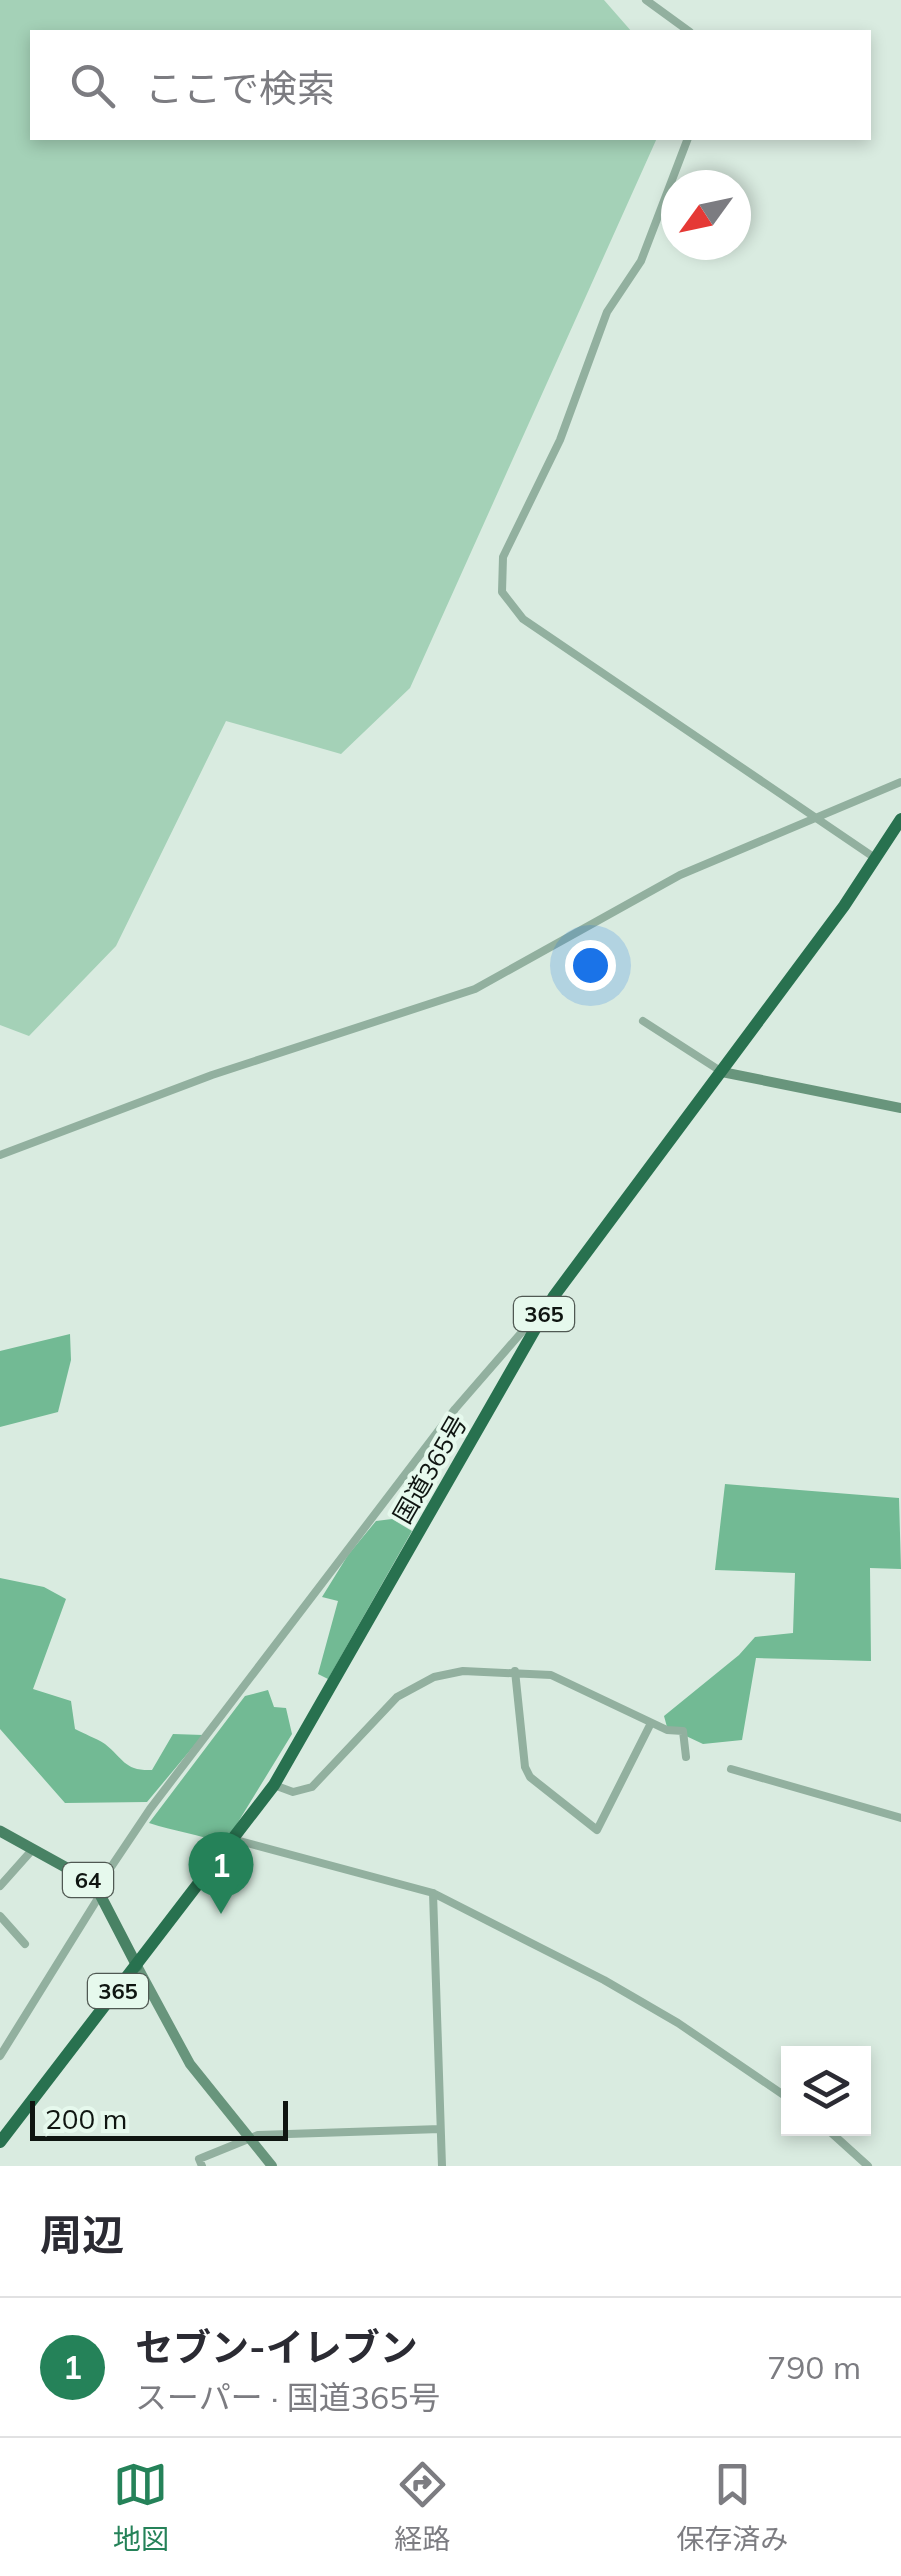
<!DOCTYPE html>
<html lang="ja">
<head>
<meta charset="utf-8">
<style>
	body { margin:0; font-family:Mulish,"Noto Sans JP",sans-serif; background:#f7f7f7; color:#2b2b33 }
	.controls { position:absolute; right:30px; bottom:30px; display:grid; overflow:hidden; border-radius:0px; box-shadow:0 5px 15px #0003 }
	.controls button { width:90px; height:90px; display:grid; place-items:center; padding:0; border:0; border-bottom:2px solid #e1e1e2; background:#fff; color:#2b2b33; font:50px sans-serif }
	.compass { position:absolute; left:661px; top:170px; width:90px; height:90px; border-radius:50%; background:#fff; box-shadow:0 5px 15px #0003; rotate:237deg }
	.scale { position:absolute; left:30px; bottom:25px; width:258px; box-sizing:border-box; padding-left:10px; border:5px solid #0f1511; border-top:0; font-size:28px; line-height:35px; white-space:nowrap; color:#0f1511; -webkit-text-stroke:8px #e6f9ed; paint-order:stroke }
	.you { position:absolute; left:590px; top:965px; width:35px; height:35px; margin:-25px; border:8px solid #fff; border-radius:50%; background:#1a73e8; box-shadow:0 0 0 15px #1a73e833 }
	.badge { display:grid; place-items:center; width:65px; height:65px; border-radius:50%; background:#258259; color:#fff; font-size:32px; font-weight:700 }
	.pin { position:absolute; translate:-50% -82px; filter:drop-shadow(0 2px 5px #0008) }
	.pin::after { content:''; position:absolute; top:52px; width:35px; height:30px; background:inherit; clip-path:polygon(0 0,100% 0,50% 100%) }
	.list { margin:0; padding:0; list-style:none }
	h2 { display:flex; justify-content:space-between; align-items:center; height:130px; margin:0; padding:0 40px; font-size:42px }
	h2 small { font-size:32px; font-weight:400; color:#7c7c81 }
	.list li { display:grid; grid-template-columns:65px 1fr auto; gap:30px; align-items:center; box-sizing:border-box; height:140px; padding:0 40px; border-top:2px solid #e1e1e2 }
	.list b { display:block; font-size:38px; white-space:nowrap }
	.list p { margin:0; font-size:32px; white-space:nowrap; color:#7c7c81 }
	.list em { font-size:32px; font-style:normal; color:#7c7c81 }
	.icon { flex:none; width:55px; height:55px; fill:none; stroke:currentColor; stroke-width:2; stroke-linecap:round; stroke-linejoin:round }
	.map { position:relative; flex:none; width:901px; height:2166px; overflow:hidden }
	.search { position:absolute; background:#fff; box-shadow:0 5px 15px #0003; left:30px; right:30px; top:30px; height:110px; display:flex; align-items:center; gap:25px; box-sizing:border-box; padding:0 35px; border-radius:0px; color:#7c7c81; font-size:38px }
	.sheet { height:270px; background:#fff }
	nav { display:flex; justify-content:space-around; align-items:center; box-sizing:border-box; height:140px; border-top:2px solid #e1e1e2; background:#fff; font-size:28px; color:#7c7c81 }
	nav a { display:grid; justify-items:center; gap:5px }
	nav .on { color:#258259 }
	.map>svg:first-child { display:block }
</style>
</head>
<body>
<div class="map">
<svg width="901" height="2166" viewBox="0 0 901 2166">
	<rect width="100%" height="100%" fill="#d9ebe0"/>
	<!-- green -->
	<path fill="#a4d1b7" d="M0,0H604L632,32H32V138H657L410,688L341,754L226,721L116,946L29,1036L0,1025Z"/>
	<!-- forest -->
	<path fill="#72ba94" d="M70,1334L71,1360L58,1412L0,1427V1351Z
		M725,1484L899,1498L901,1569L870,1568L871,1661L756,1658L742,1740L703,1744L667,1727L664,1716L739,1655L755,1637L793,1633L795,1573L715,1570Z
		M392,1519L412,1531L328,1679L318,1674L338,1601L322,1597L348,1555L376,1521Z
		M0,1578L44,1587L66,1599L33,1689L71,1701L75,1729C84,1734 96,1738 105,1744C124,1759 124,1771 152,1770L173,1734L203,1735L147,1802L65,1803L0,1729Z
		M268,1690L274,1707L286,1708L292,1734L224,1845C199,1833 175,1832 149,1823L245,1696Z"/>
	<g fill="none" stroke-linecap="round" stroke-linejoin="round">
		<!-- street -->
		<path stroke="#92b09f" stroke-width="8" d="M646,0L690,32
			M688,138L641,261L607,312L560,440L503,557L502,592L523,619L875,858
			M643,1021L722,1072
			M0,1155L212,1075L475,989L680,875L901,782
			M515,1671L525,1767L530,1777L597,1830L651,1723
			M731,1769L901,1818
			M274,1785L293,1792L312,1787L397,1697L434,1677L463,1671L551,1675L667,1730L683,1731L686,1757
			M236,1840L433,1893L604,1980L678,2023L788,2098
			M0,1886L33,1849
			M97,1888L150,1809L455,1409L541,1310
			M433,1893L442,2166
			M0,1916L25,1944
			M0,2056L100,1895
			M826,2128L868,2166
			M202,2166L199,2159L258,2135L440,2129"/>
		<!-- secondary -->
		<path stroke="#68957c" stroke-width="10" d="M722,1072L901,1108
			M137,1966L190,2064L272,2166"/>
		<!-- primary -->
		<path stroke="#488264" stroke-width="11" d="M0,1831L94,1883L137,1966"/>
		<!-- highway -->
		<path stroke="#28714f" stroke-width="12" d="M0,2142L274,1785L554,1296L844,906L901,819"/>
	</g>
	<g text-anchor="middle" stroke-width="8" stroke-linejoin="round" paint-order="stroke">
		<!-- shield labels -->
		<g fill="#e6f9ed" stroke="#505953" stroke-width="2.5">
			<rect x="514" y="1297" width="60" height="34" rx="8"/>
			<rect x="63" y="1863" width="50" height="34" rx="8"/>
			<rect x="88" y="1974" width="60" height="34" rx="8"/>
		</g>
		<g font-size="22" font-weight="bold" fill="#0f1511">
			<text x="544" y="1322">365</text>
			<text x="88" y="1888">64</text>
			<text x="118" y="1999">365</text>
		</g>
		<!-- street labels -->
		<g font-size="25" fill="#0f1511" stroke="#e6f9ed">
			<text transform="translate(430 1469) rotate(-60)" y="9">国道365号</text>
		</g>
	</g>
</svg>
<div class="controls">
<button><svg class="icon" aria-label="layers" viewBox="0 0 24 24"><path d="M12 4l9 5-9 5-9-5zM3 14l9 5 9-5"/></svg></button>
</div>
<svg class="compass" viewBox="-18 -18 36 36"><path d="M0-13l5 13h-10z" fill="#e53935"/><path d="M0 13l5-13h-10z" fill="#7c7c81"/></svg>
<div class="scale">200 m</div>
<div class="you"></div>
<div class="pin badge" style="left:221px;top:1914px">1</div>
<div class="search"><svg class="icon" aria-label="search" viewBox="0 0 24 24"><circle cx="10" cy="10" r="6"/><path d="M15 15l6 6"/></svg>ここで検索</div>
</div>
<section class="sheet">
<h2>周辺<small></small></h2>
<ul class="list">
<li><span class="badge">1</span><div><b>セブン-イレブン</b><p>スーパー · 国道365号</p></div><em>790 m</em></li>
</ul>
</section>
<nav>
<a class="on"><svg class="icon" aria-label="map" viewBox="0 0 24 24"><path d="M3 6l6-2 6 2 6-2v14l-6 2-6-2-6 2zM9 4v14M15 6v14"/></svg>地図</a>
<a><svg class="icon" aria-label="directions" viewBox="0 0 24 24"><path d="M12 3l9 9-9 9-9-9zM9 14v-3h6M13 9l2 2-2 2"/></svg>経路</a>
<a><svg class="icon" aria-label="saved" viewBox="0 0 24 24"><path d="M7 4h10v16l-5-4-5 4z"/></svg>保存済み</a>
</nav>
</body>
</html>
